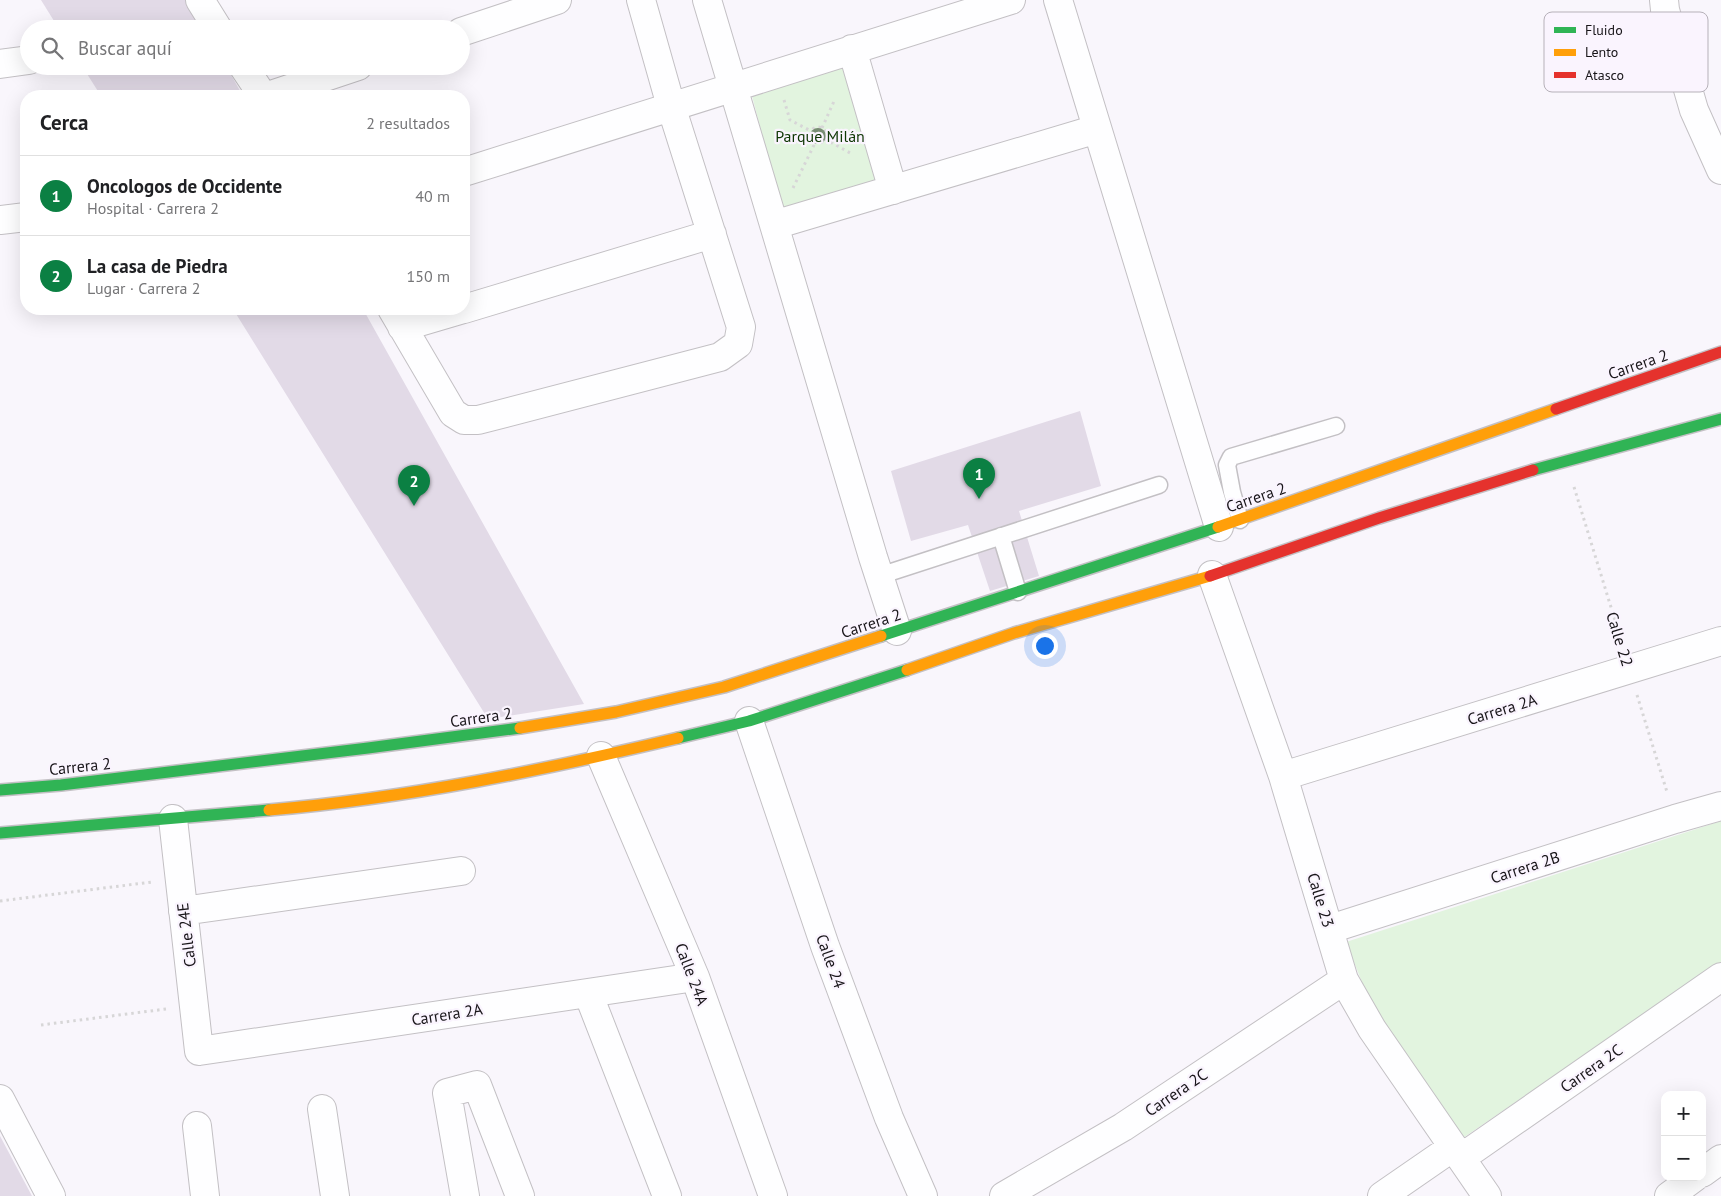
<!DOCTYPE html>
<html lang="es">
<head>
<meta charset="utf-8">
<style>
	body { margin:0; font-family:"PT Sans",sans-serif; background:#f2f2f2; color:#202124 }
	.controls { position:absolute; right:15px; bottom:15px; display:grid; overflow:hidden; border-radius:10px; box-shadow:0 5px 20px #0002 }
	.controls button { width:45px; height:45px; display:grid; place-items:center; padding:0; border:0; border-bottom:1px solid #e0e0e0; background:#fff; color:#202124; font:25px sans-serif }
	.you { position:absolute; left:1044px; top:645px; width:18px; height:18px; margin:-12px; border:4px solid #fff; border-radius:50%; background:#1a73e8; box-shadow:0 0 0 8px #1a73e833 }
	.badge { display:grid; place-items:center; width:32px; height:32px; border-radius:50%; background:#0b8043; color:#fff; font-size:16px; font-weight:700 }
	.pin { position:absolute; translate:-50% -41px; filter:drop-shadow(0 1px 2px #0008) }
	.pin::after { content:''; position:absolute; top:26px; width:18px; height:15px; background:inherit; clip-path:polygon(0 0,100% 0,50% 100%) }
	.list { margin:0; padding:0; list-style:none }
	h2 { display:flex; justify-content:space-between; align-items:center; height:65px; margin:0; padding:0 20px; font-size:21px }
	h2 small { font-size:16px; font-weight:400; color:#757577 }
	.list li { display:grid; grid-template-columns:32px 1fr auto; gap:15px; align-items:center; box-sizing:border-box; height:80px; padding:0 20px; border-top:1px solid #e0e0e0 }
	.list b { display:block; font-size:19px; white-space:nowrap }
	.list p { margin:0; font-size:16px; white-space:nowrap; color:#757577 }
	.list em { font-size:16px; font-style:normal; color:#757577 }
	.icon { flex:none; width:28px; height:28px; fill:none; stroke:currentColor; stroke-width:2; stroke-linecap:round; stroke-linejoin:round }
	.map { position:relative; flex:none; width:1721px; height:1196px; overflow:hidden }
	.search { position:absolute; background:#fff; box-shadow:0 5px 20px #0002; left:20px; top:20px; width:450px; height:55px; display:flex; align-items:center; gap:12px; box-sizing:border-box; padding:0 18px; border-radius:28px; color:#757577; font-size:19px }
	.panel { position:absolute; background:#fff; box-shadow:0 5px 20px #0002; left:20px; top:90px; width:450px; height:225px; border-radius:20px }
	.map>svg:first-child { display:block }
</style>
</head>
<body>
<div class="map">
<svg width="1721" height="1196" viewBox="0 0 1721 1196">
	<rect width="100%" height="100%" fill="#f9f6fc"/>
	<!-- green -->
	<path fill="#e2f4df" d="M855,58L890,181L782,211L751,92Z
		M1721,821V962L1463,1138L1371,1005L1346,942Z"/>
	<!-- building -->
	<path fill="#e2dae7" d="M41,0H189L205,29H59Z
		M82,66H226L243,96H101Z
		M233,309H363L584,704L488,719Z
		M1080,411L1101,486L1019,511L1039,576L990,591L968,525L911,541L891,471Z
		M0,1136L32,1196H0Z"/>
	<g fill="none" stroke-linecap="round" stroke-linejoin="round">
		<defs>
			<path id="lane" d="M1240,520L1232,492L1227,465L1231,457L1336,426
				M1001,536L1018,592
				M879,576L1159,485"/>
			<path id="street" d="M200,0L218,29
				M707,0L873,557L897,631
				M1058,0L1219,527
				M1664,0L1665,10L1694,110L1721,170
				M461,32L557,0
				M852,49L893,190
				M0,64L29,60
				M243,66L263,96
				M268,96L358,66
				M464,172L1011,0
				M0,220L26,217
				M774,225L1097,129
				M392,309L453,413L464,420H478L720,357L738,344L741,327L671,106L641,0
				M464,309L712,234
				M402,327L463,309
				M1212,575L1283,776L1344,980L1372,1029L1487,1196
				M749,721L825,946L889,1118L923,1196
				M601,756L695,977L773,1196
				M1283,776L1721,641
				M173,819L199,1051L695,977
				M183,911L461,871
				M1330,929L1675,819L1721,806
				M588,993L667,1196
				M0,1099L51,1196
				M322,1109L335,1196
				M197,1126L205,1196
				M1461,1158L1721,977
				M1702,1173L1721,1159
				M465,1196L447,1093L477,1085L520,1196
				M1004,1196L1123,1127L1344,980
				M1382,1196L1453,1147
				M1669,1196L1695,1177"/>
			<path id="fast" d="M1533,470L1721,419
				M881,636L1218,527
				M678,738L749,721L907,670
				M0,790L61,785L368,748L520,728
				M0,833L269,810"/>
			<path id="slow" d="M1218,527L1556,409
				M907,670L1014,633L1210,576
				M520,728L616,712L724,687L881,636
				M269,810C408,798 544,770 678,738"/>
			<path id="jam" d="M1556,409L1721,352
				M1210,576L1379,518L1533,470"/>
		</defs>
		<!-- lane casing -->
		<use href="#lane" stroke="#c3c0c4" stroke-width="19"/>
		<!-- street casing -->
		<use href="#street" stroke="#c3c0c4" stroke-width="30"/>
		<!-- fast casing -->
		<use href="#fast" stroke="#c3c0c4" stroke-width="14"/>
		<!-- slow casing -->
		<use href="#slow" stroke="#c3c0c4" stroke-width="14"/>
		<!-- jam casing -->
		<use href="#jam" stroke="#c3c0c4" stroke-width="14"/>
		<!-- path -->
		<path stroke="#d7d6d7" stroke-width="3" stroke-dasharray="2.5 4" stroke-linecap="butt" d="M784,100L790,120L811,131
			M810 135a8 8 0 1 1 16 0a8 8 0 1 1-16 0Z
			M822,128L835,99
			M825,139L852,154
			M793,188L815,143
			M1574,487L1622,643
			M1637,695L1667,792
			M0,901L152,882
			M41,1025L166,1009"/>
		<!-- lane -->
		<use href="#lane" stroke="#fefeff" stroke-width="16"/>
		<!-- street -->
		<use href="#street" stroke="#fefeff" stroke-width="28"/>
		<!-- fast -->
		<use href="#fast" stroke="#30b455" stroke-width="11"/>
		<!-- slow -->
		<use href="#slow" stroke="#ff9f0a" stroke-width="11"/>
		<!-- jam -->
		<use href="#jam" stroke="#e5322d" stroke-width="11"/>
	</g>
	<!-- trees -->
	<circle fill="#788d73" cx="818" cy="136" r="8"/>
	<g text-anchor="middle" stroke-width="4.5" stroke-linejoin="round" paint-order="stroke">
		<!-- park labels -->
		<g font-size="16" fill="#0e3703" stroke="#faf4fe">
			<text x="820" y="142">Parque Milán</text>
		</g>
		<!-- street labels -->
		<g font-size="16" fill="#181519" stroke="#faf4fe">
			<text transform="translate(1638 364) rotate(-19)" y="6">Carrera 2</text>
			<text transform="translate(1256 497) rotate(-19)" y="6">Carrera 2</text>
			<text transform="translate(871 623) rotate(-18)" y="6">Carrera 2</text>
			<text transform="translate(1620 639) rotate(73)" y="6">Calle 22</text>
			<text transform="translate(1502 709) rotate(-17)" y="6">Carrera 2A</text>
			<text transform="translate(481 717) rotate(-8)" y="6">Carrera 2</text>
			<text transform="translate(80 766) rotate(-6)" y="6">Carrera 2</text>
			<text transform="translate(1525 867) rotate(-18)" y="6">Carrera 2B</text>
			<text transform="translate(1321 900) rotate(73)" y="6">Calle 23</text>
			<text transform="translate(186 935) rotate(-97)" y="6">Calle 24E</text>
			<text transform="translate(831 961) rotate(70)" y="6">Calle 24</text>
			<text transform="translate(692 974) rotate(69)" y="6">Calle 24A</text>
			<text transform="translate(447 1014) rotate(-9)" y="6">Carrera 2A</text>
			<text transform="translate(1591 1068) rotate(-35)" y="6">Carrera 2C</text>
			<text transform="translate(1176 1092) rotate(-34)" y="6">Carrera 2C</text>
		</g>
	</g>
	<!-- legend -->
	<rect x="1544" y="12" width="164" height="80" rx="8" fill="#faf4fe" stroke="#b6b1b9" stroke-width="1"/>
	<rect x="1554" y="27" width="22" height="6" fill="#30b455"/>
	<rect x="1554" y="49" width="22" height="7" fill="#ff9f0a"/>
	<rect x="1554" y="72" width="22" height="6" fill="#e5322d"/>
	<g font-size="14" fill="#181519">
		<text x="1585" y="35">Fluido</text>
		<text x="1585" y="57">Lento</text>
		<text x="1585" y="80">Atasco</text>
	</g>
</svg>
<div class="controls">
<button>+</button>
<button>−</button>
</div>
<div class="you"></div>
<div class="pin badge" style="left:979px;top:499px">1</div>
<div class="pin badge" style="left:414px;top:506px">2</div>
<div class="search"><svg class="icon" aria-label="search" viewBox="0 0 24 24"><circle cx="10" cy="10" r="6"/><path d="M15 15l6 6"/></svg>Buscar aquí</div>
<section class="panel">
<h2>Cerca<small>2 resultados</small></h2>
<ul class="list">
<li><span class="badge">1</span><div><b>Oncologos de Occidente</b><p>Hospital · Carrera 2</p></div><em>40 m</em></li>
<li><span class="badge">2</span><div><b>La casa de Piedra</b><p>Lugar · Carrera 2</p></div><em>150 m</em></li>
</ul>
</section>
</div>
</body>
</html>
